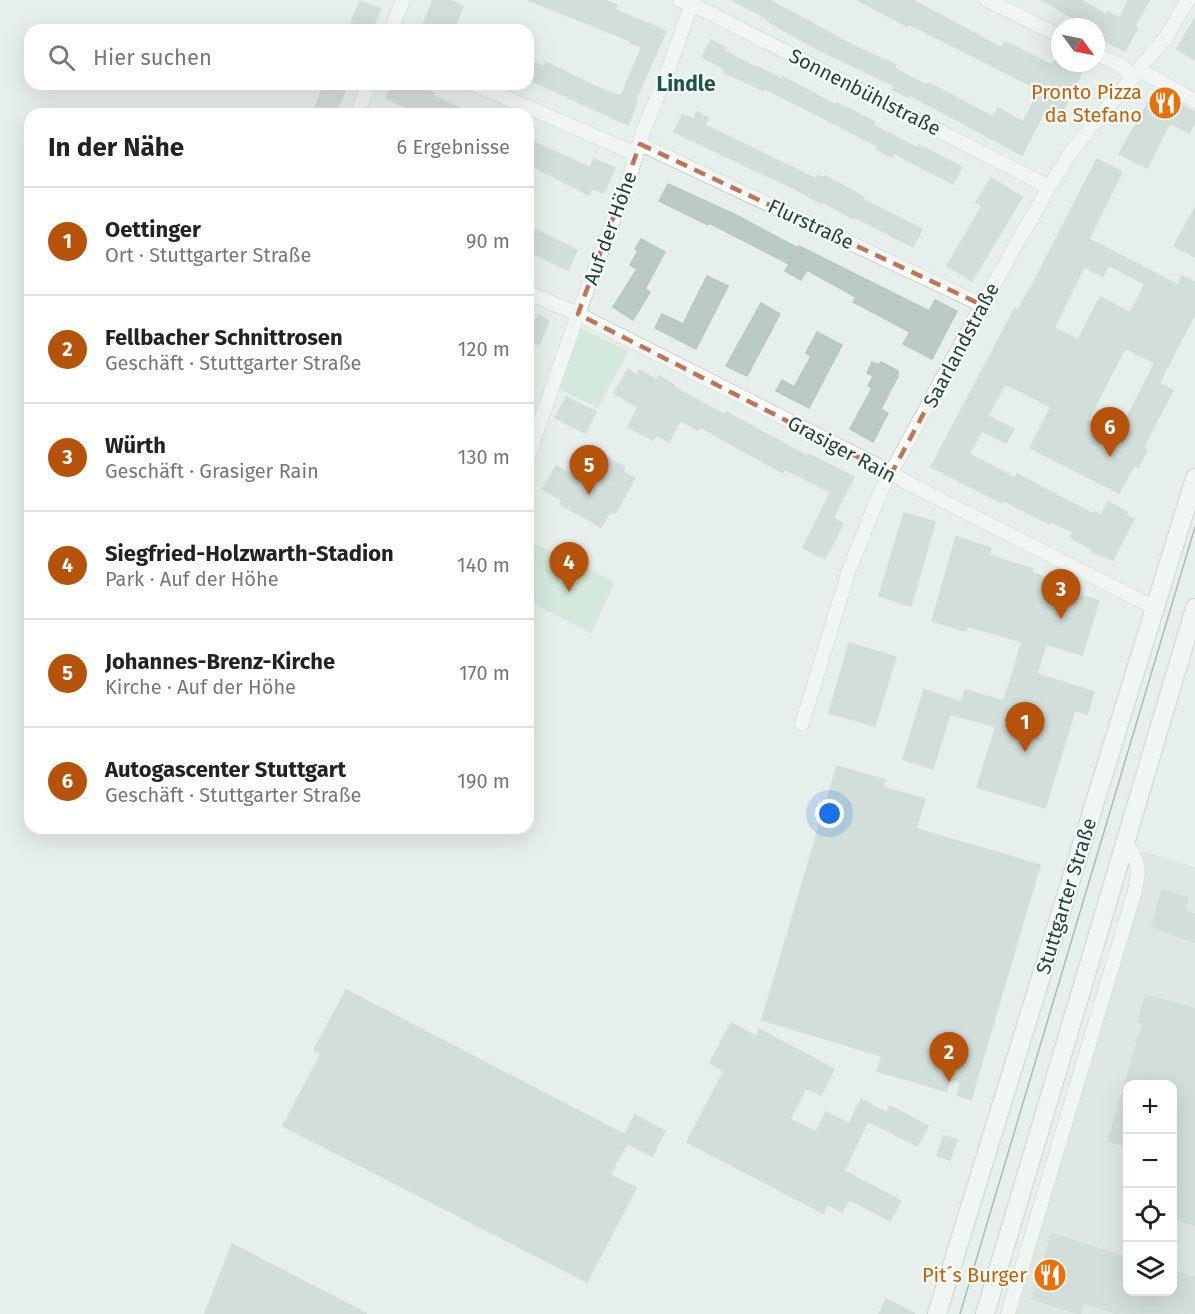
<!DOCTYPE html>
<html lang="de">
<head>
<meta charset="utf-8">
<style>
	body { margin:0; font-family:"Fira Sans",sans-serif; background:#f2f2f2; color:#222 }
	.controls { position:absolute; right:18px; bottom:18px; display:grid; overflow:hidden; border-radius:12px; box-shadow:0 6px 24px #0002 }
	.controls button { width:54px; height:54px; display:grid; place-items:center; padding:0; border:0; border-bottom:2px solid #e0e0e0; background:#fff; color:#222; font:30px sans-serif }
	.compass { position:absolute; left:1051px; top:18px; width:54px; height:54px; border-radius:50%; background:#fff; box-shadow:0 6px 24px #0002; rotate:123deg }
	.you { position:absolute; left:830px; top:814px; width:21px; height:21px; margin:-15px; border:4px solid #fff; border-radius:50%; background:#1a73e8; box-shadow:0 0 0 9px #1a73e833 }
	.badge { display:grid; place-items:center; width:39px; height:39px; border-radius:50%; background:#b45309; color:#fff; font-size:20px; font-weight:700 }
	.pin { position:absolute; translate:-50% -50px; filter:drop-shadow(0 2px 3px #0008) }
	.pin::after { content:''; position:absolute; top:32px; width:21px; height:18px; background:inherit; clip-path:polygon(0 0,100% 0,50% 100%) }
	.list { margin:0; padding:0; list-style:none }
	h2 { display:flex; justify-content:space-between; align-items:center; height:78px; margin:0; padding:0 24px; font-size:26px }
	h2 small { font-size:20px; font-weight:400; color:#767676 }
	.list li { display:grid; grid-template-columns:39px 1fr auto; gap:18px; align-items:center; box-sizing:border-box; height:108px; padding:0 24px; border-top:2px solid #e0e0e0 }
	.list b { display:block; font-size:22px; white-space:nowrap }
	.list p { margin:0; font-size:20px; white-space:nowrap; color:#767676 }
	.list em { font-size:20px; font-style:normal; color:#767676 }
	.icon { flex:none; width:33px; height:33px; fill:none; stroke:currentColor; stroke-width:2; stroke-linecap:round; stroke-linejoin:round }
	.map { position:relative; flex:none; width:1195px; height:1314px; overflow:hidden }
	.search { position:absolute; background:#fff; box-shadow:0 6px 24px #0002; left:24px; top:24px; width:510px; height:66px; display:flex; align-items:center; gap:15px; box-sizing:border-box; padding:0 21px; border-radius:18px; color:#767676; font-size:22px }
	.panel { position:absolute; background:#fff; box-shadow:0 6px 24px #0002; left:24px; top:108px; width:510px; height:726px; border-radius:18px }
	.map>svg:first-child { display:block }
</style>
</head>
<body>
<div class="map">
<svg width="1195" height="1314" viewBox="0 0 1195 1314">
	<rect width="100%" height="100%" fill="#e6efeb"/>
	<!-- built -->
	<path fill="#d4dfda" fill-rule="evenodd" d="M1142,851L1195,867V1314H1011ZM1128,1084H1172V1292H1128Z"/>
	<!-- green -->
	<path fill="#bfe0c8" d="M580,328L628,351L598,408L559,389Z
		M528,541L615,582L591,633L528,601Z"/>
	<!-- building -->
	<path fill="#bbcac4" stroke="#b8c9c2" stroke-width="1.5" fill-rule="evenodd" d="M433,0H448L463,6L454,30H421Z
		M528,0H605L617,5L615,10L666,31L635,101L637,102L628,125L528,79V60L544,67L546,62L596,87L621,96L642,47L631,43V41Z
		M732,0H769L856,47L896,65L894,68L926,85L928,83L993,117L998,108L1023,122L1040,90L909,24L907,26L858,0H912L1002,48L1005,42L1052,65L1056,59L1060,61V63H1064L1082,72L1058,122L1043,114L1022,155L910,95L908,97L893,90L895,86L821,51L767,21L768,19Z
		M1042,0H1081L1106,15L1108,12L1120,18L1129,0H1149L1135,26L1138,28L1125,51L1096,36V27H1088Z
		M360,1L380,9L372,30H348Z
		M1195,18V60L1177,49Z
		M711,40L726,48L724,51L755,67L756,66L782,79L783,77L836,105L837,103L875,122L873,125L917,148L919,145L962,167L953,184L893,153L892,157L876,149L878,146L764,88L763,90L723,72L725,69L702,57Z
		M325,84H348L335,114H312Z
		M392,84H414L434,93L433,96L473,114H421L386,98Z
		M1155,91L1195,112V122L1189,133L1170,123L1147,168L1119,154Z
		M697,112L708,118L705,125L816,179L818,175L824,178L825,176L864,197L862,199L922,229L913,247L853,216L852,218L823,202L822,204L793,188L674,132L683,114L694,120Z
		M528,139L590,168L594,159L615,168L604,193L592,188L589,195L528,164Z
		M1097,159L1122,172L1089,239L1178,285L1182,276L1195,282V314L1159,383L1173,390L1143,448L1147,450L1138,467L1134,465L1119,493L1030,448L1051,407L1005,384L988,416L1014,429L1006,443L982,431L969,454L1015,478L1017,474L1093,514L1095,512L1101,515L1108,502L1127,512L1126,515L1134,519L1113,560L1092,552L1093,550L1070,537L1073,532L1050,521L1049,524L1003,500L1002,503L931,467L1015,308L1018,310L1036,278ZM1109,265L1145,284L1130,313L1100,297L1078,340L1054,328L1084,267L1103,276ZM1125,348L1155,363L1118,435L1088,420Z
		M991,178L1022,197L972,281L947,266L982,206L976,202Z
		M668,184L734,214L798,248L799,246L929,311L935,300L957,311L932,359L903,344L910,332L853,302L856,297L807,270L801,280L785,271L789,264L709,223L708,225L659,201Z
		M1195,208V257L1174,246Z
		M536,230L577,250L568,270L528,251V247Z
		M641,239L665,252L645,289L650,292L633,320L613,307L637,269L630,265L638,251L635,249Z
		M707,276L728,286L696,349L655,328L662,314L683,324Z
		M761,303L780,314L747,376L726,366Z
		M538,315L549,321L539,345L528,340V316L536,320Z
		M817,332L842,345L809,408L776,391L782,380L794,387L811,356L806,353Z
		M872,362L879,365L881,362L898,371V376L881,409L888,413L873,442L850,429L872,388L868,386L873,376L867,373Z
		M628,369L637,375L640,370L656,380L659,376L674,385L673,387L725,415L726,412L807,456L808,454L854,477L833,518L843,524L825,559L803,548L831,492L785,469L783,473L700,427L698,430L680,420L669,442L656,435L653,440L628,427L638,407L614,393Z
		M566,397L596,412L585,433L555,418Z
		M606,457L625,468L623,472L635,478L615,514L611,511L601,527L560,504L562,500L543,489L556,466L591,485Z
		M904,513L935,522L911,606L879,596Z
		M956,537L991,548L988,555L1033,569L1032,573L1069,584L1066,591L1099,601L1082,655L1046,644L1037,674L1094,692L1087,714L1075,710L1045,808L977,787L996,727L950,714L933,769L903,759L924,690L961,702L965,690L1004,701L1022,642L967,626L966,631L932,621Z
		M849,643L896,657L875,726L829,713Z
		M837,766L885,780L883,787L925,799L916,829L1040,865L971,1099L957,1095L961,1082L952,1078L946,1091L877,1071L882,1056L762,1020Z
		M1162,890L1188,898L1184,910L1195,914V942L1152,927Z
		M346,990L625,1135L635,1115L665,1131L652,1156L627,1143L610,1175L636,1188L587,1282L283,1126L321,1054L314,1050Z
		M1146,995L1195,1009V1225L1173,1219V1084H1125L1143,1023L1138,1022Z
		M731,1023L757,1037L759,1029L834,1069L821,1095L806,1088L790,1119L816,1132L826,1112L849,1124L861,1099L886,1113L890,1106L928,1126L917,1146L868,1121L844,1171L901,1201L890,1221L849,1199L842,1212L827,1204L823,1213L687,1142L724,1071L710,1063Z
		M1124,1088H1128V1146L1108,1141Z
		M944,1136L957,1140L950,1160L937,1156Z
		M1052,1234L1128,1258V1292H1173V1271L1195,1278V1314H1119L1083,1303L1080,1314L1032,1299Z
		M232,1244L367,1314H205Z
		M886,1299L915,1314H879Z"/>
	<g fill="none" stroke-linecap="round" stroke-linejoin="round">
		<defs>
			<path id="minor" d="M680,0L704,10L1049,187
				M987,0L1060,36
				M391,30L403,0
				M1096,54L1118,64L1135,76
				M1140,70L1195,101
				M474,84L636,154
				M357,114L369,84
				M640,144L982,305
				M528,293L578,314L877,465L908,483L1155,608
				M528,457L578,314L630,176L643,131L665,79L693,0
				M802,724L849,570L880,493L982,305L1049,187L1073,149L1166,37L1188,0
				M1008,1314L1134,894C1140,868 1140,865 1126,842"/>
			<path id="secondary" d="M937,1314L1195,478
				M985,1314L1195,608"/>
		</defs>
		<!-- minor casing -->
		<use href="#minor" stroke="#a8b8b2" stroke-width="15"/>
		<!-- secondary casing -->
		<use href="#secondary" stroke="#a4bbb3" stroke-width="20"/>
		<!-- minor -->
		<use href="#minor" stroke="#fff" stroke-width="14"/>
		<!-- secondary -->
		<use href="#secondary" stroke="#fff" stroke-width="18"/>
		<!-- tram -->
		<path stroke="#5f7d75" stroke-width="1.5" d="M960,1314L1195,527"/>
	</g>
	<!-- marked area -->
	<path d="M0 0H1195V1314H0ZM640,144L982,305L891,474L578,314Z" fill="#e6efeb" fill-opacity=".55" fill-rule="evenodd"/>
	<path fill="none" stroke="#c07456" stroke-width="4.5" stroke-dasharray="12 8" stroke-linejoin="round" d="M640,144L982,305L891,474L578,314Z"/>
	<!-- icons -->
	<defs>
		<symbol id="restaurant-disc" viewBox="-11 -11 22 22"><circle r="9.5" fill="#e8710a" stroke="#f7fbf9"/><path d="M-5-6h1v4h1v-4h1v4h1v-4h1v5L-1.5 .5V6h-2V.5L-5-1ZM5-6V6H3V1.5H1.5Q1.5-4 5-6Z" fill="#fff"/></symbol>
	</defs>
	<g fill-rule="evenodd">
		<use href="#restaurant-disc" x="1146" y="84" width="38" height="38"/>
		<use href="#restaurant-disc" x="1031" y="1256" width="38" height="38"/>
	</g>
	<g text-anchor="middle" stroke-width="4.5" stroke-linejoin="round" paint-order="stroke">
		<!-- street labels -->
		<g font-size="20" fill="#24423a" stroke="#f7fbf9">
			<text transform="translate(865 92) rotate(27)" y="7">Sonnenbühlstraße</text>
			<text transform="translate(811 224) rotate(25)" y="7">Flurstraße</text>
			<text transform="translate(610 228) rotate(-70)" y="7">Auf der Höhe</text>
			<text transform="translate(961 345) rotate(-62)" y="7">Saarlandstraße</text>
			<text transform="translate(842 449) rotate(28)" y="7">Grasiger Rain</text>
			<text transform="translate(1066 896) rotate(-73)" y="7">Stuttgarter Straße</text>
		</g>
		<!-- food labels -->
		<g font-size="20" fill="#c56008" stroke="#f7fbf9" text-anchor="end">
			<text x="1142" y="99">Pronto Pizza<tspan x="1142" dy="23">da Stefano</tspan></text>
			<text x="1027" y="1282">Pit´s Burger</text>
		</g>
		<!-- neighbourhood labels -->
		<g font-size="21" font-weight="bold" fill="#1f5548" stroke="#f7fbf9">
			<text x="686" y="91">Lindle</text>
		</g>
	</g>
</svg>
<div class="controls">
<button>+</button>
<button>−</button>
<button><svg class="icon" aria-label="locate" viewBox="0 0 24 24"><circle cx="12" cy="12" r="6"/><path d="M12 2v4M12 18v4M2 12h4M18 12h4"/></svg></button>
<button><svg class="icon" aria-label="layers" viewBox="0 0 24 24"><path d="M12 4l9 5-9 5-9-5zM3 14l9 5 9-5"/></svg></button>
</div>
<svg class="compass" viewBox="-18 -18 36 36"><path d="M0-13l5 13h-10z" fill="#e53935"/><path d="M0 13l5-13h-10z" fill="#767676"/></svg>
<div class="you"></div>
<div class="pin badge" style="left:1025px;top:752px">1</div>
<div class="pin badge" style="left:949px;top:1082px">2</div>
<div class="pin badge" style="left:1061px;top:619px">3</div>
<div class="pin badge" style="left:569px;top:592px">4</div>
<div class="pin badge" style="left:589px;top:495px">5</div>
<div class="pin badge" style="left:1110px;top:457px">6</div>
<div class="search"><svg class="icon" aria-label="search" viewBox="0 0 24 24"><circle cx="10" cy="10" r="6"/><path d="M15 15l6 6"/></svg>Hier suchen</div>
<section class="panel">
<h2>In der Nähe<small>6 Ergebnisse</small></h2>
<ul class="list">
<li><span class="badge">1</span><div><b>Oettinger</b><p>Ort · Stuttgarter Straße</p></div><em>90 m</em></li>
<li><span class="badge">2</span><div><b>Fellbacher Schnittrosen</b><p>Geschäft · Stuttgarter Straße</p></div><em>120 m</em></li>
<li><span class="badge">3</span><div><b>Würth</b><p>Geschäft · Grasiger Rain</p></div><em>130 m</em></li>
<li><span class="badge">4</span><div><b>Siegfried-Holzwarth-Stadion</b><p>Park · Auf der Höhe</p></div><em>140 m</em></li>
<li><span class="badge">5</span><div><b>Johannes-Brenz-Kirche</b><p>Kirche · Auf der Höhe</p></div><em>170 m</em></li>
<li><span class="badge">6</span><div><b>Autogascenter Stuttgart</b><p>Geschäft · Stuttgarter Straße</p></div><em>190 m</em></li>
</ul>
</section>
</div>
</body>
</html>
